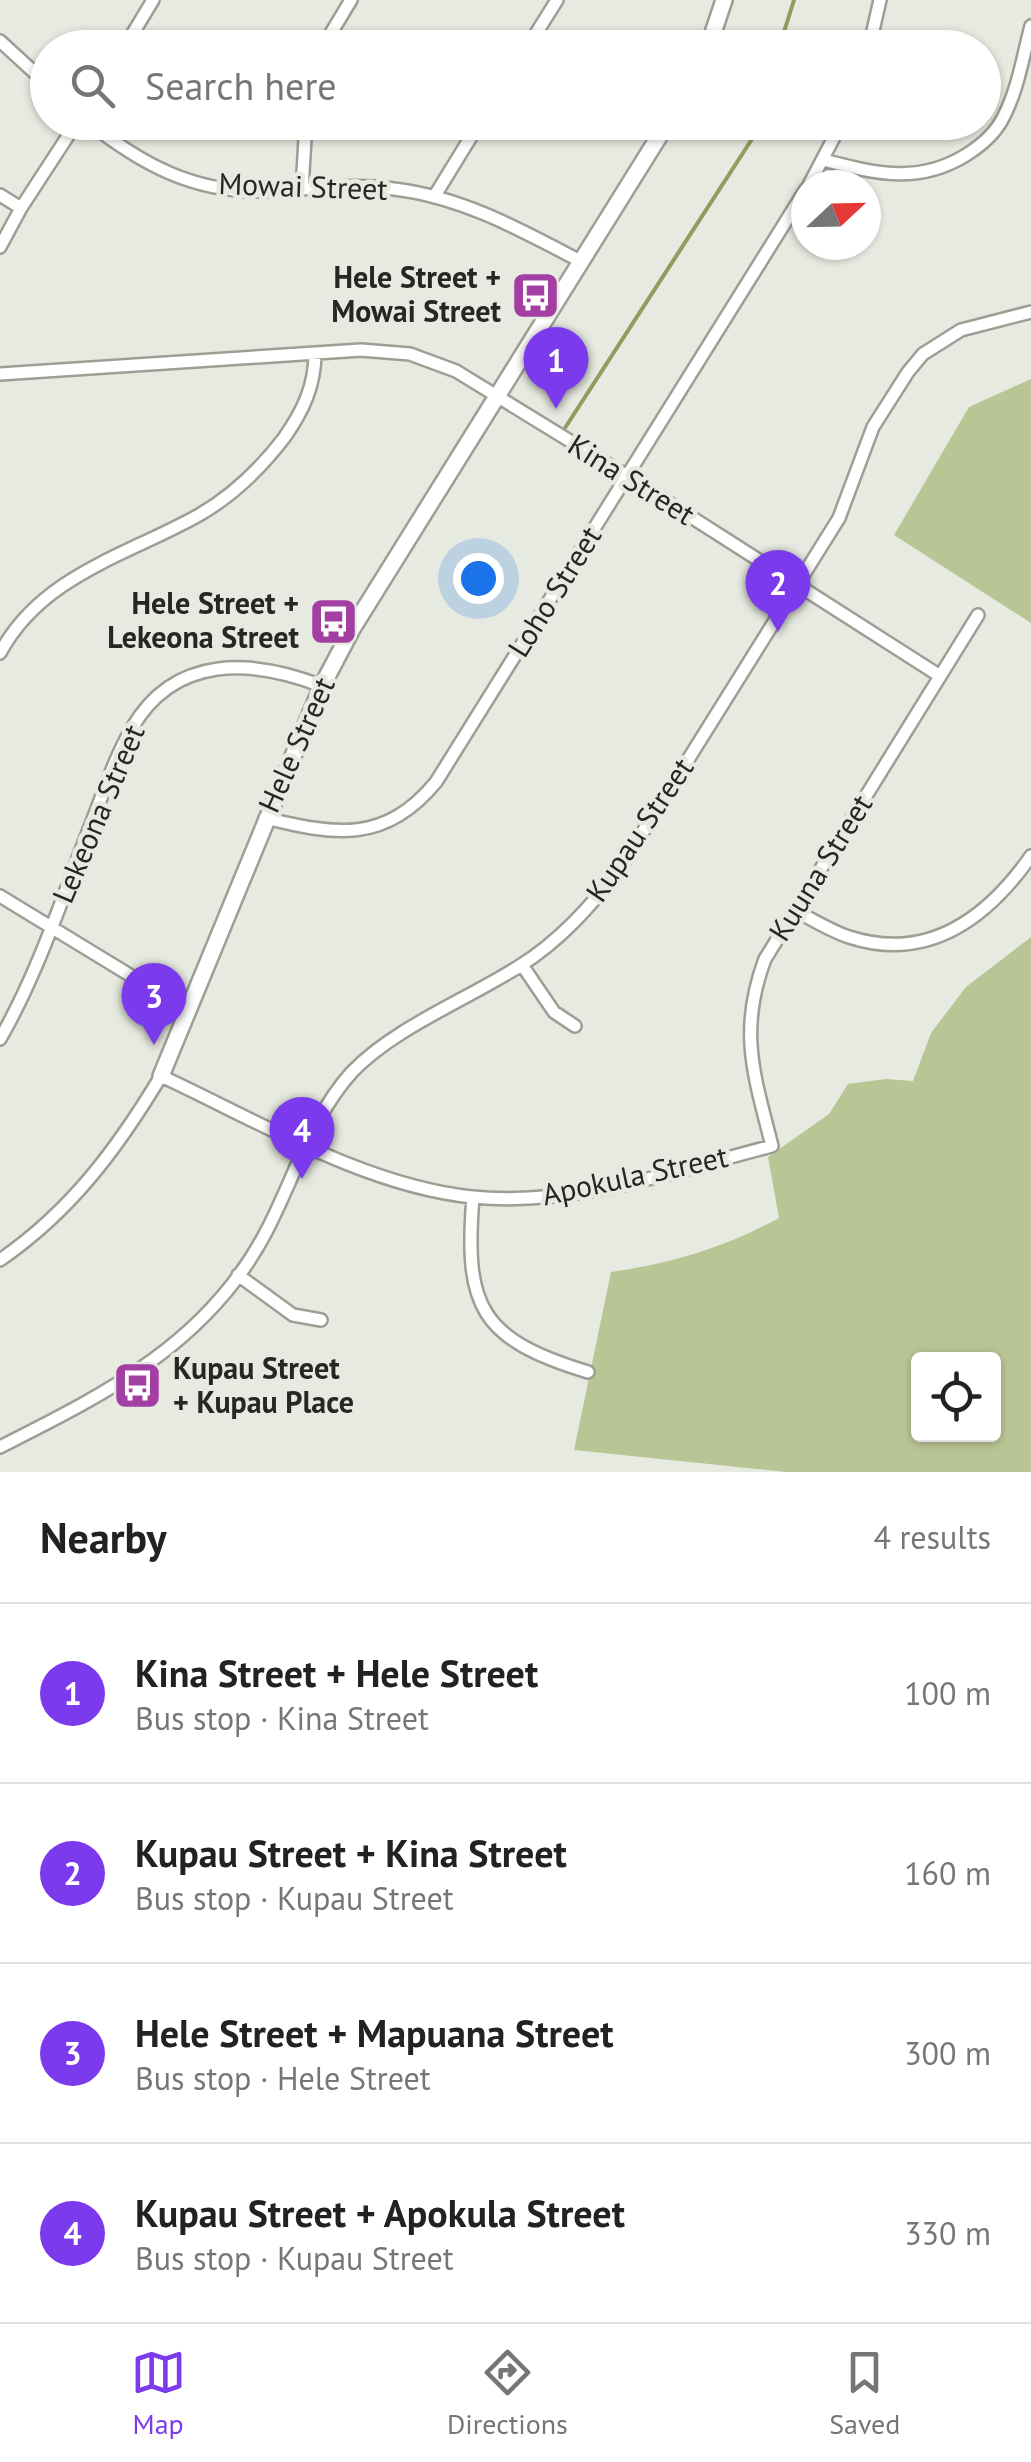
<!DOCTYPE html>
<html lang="en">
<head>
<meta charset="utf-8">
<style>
	body { margin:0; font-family:"PT Sans",sans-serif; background:#f2f2f2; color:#222 }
	.controls { position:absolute; right:30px; bottom:30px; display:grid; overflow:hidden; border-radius:10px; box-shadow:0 2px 8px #0004 }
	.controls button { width:90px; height:90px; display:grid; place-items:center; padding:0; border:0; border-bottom:2px solid #e0e0e0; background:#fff; color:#222; font:50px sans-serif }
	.compass { position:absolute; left:791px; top:170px; width:90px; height:90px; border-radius:50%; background:#fff; box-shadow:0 2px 8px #0004; rotate:68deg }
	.you { position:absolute; left:478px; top:578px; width:35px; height:35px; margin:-25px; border:8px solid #fff; border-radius:50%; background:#1a73e8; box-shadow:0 0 0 15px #1a73e833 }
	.badge { display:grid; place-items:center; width:65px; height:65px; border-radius:50%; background:#7c3aed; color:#fff; font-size:32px; font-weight:700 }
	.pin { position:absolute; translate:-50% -82px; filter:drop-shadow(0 2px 5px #0008) }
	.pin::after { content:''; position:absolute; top:52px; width:35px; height:30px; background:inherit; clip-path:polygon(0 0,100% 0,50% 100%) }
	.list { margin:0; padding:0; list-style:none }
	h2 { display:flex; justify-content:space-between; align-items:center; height:130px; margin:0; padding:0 40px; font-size:42px }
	h2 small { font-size:32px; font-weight:400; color:#767676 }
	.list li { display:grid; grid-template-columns:65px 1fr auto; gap:30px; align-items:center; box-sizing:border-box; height:180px; padding:0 40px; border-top:2px solid #e0e0e0 }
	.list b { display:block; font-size:38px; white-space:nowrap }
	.list p { margin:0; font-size:32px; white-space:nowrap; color:#767676 }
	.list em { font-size:32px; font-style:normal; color:#767676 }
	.icon { flex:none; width:55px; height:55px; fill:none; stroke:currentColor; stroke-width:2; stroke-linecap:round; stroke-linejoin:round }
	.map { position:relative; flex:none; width:1031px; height:1472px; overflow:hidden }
	.search { position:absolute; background:#fff; box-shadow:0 2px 8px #0004; left:30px; right:30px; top:30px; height:110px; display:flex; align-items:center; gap:25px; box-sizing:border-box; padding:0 35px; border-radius:55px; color:#767676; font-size:38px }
	.sheet { height:850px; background:#fff }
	nav { display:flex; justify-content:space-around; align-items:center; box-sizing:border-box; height:140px; border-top:2px solid #e0e0e0; background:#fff; font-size:28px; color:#767676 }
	nav a { display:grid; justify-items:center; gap:5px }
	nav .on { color:#7c3aed }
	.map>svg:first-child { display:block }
</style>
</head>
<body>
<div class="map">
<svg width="1031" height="1472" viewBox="0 0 1031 1472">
	<rect width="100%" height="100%" fill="#e7eae0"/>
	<!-- green -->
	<path fill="#bac595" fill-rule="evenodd" d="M1031,379V623L894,535L969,407Z
		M1031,937V1472H786L574,1450L611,1272C671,1264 726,1247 779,1218L768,1157L829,1114L848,1084L886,1079L913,1081L931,1033L966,987ZM918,1360H994V1434H918Z"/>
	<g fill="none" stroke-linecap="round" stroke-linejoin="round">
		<!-- stream -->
		<path stroke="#909d5e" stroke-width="4" d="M779,48L794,0
			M563,431L752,139L757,122"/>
		<defs>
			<path id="street" d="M0,41L48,85
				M124,48L153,0
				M322,48L351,0
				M527,48L557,0
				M869,48L880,0
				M88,122C141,164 194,193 263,191C306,190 352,183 394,189C462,197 521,230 580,261
				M823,160C874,173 918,185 966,155C982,145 996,133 1004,116C1018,89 1023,56 1031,26
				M809,185L842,122
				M302,189L306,122
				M0,195L21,208
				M434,197L480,122
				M0,247L21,208L77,122
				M0,374L361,350L410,354L456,371L627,476L940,676
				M0,653C42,575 128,555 199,515C232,496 261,468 284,438C303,411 315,386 315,353
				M265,818C335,835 385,844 436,782L806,189
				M0,896L187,1010
				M794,910C812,919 830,931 849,937C929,963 988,917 1031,856
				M522,965L554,1012L575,1026
				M0,1039C38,973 62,898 90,827C103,794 114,759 132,728C175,654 252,659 322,686
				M473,1197C464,1307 480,1339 588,1372
				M0,1260C71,1211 117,1149 161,1076C258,1121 365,1186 472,1197C574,1207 675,1171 772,1146C754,1075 738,1031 765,959L978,615
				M238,1275L293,1315L321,1320
				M0,1447C107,1393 208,1343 266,1232C294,1179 311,1117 352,1072C394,1028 466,1000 518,967C559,942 592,905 621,867L839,518L873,427L908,372L923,354L961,330L1031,312"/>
			<path id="secondary" d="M708,48L724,0
				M161,1076L322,686L352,629L668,122"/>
		</defs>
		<!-- street casing -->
		<use href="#street" stroke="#9d9f95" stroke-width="16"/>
		<!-- secondary casing -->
		<use href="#secondary" stroke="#9d9f95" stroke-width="20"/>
		<!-- street -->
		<use href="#street" stroke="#fff" stroke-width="11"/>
		<!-- secondary -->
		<use href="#secondary" stroke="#fff" stroke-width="15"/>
	</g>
	<!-- icons -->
	<defs>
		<symbol id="bus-square" viewBox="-11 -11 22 22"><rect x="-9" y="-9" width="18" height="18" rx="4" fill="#a33ea3" stroke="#e7eae0"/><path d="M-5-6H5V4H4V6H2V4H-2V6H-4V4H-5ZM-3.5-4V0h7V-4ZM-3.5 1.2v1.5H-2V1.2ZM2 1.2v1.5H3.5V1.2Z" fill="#fff"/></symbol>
	</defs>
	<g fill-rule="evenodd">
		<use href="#bus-square" x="508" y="268" width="55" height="55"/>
		<use href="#bus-square" x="306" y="594" width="55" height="55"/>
		<use href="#bus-square" x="110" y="1358" width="55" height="55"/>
	</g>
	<g text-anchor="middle" stroke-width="9" stroke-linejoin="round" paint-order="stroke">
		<!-- street labels -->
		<g font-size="30" fill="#262623" stroke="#e7eae0">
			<text transform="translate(303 187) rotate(2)" y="10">Mowai Street</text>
			<text transform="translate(631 480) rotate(32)" y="10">Kina Street</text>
			<text transform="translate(555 592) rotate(-58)" y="10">Loho Street</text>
			<text transform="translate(297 745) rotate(-66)" y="10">Hele Street</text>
			<text transform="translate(99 814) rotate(-67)" y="10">Lekeona Street</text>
			<text transform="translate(640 830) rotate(-56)" y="10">Kupau Street</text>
			<text transform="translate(821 868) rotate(-58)" y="10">Kuuna Street</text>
			<text transform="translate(635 1176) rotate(-12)" y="10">Apokula Street</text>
		</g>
		<!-- poi labels -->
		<g font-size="30" font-weight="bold" fill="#262623" stroke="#e7eae0" text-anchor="end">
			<text x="501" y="288">Hele Street +<tspan x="501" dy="34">Mowai Street</tspan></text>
			<text x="299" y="614">Hele Street +<tspan x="299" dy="34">Lekeona Street</tspan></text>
			<text x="173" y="1379" text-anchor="start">Kupau Street<tspan x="173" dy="34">+ Kupau Place</tspan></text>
		</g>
	</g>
</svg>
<div class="controls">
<button><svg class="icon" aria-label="locate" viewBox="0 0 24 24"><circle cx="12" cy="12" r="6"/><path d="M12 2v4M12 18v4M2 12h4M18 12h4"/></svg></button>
</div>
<svg class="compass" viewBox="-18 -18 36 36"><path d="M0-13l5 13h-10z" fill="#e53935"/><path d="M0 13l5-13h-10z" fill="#767676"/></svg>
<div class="you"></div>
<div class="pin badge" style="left:556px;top:409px">1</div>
<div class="pin badge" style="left:778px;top:632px">2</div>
<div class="pin badge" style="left:154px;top:1045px">3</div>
<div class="pin badge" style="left:302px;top:1179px">4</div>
<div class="search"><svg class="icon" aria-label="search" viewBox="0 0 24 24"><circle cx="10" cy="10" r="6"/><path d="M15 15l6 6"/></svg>Search here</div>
</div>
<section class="sheet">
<h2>Nearby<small>4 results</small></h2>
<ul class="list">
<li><span class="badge">1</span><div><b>Kina Street + Hele Street</b><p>Bus stop · Kina Street</p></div><em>100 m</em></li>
<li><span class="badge">2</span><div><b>Kupau Street + Kina Street</b><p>Bus stop · Kupau Street</p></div><em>160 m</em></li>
<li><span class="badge">3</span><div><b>Hele Street + Mapuana Street</b><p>Bus stop · Hele Street</p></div><em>300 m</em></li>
<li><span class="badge">4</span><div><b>Kupau Street + Apokula Street</b><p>Bus stop · Kupau Street</p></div><em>330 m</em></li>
</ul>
</section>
<nav>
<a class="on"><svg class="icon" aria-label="map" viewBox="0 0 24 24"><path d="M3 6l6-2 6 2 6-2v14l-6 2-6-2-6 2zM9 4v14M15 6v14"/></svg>Map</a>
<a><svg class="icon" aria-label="directions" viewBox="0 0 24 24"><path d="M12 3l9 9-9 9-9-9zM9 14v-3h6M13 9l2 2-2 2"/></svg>Directions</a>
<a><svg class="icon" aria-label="saved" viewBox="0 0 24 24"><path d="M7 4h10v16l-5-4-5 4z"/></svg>Saved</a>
</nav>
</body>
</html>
